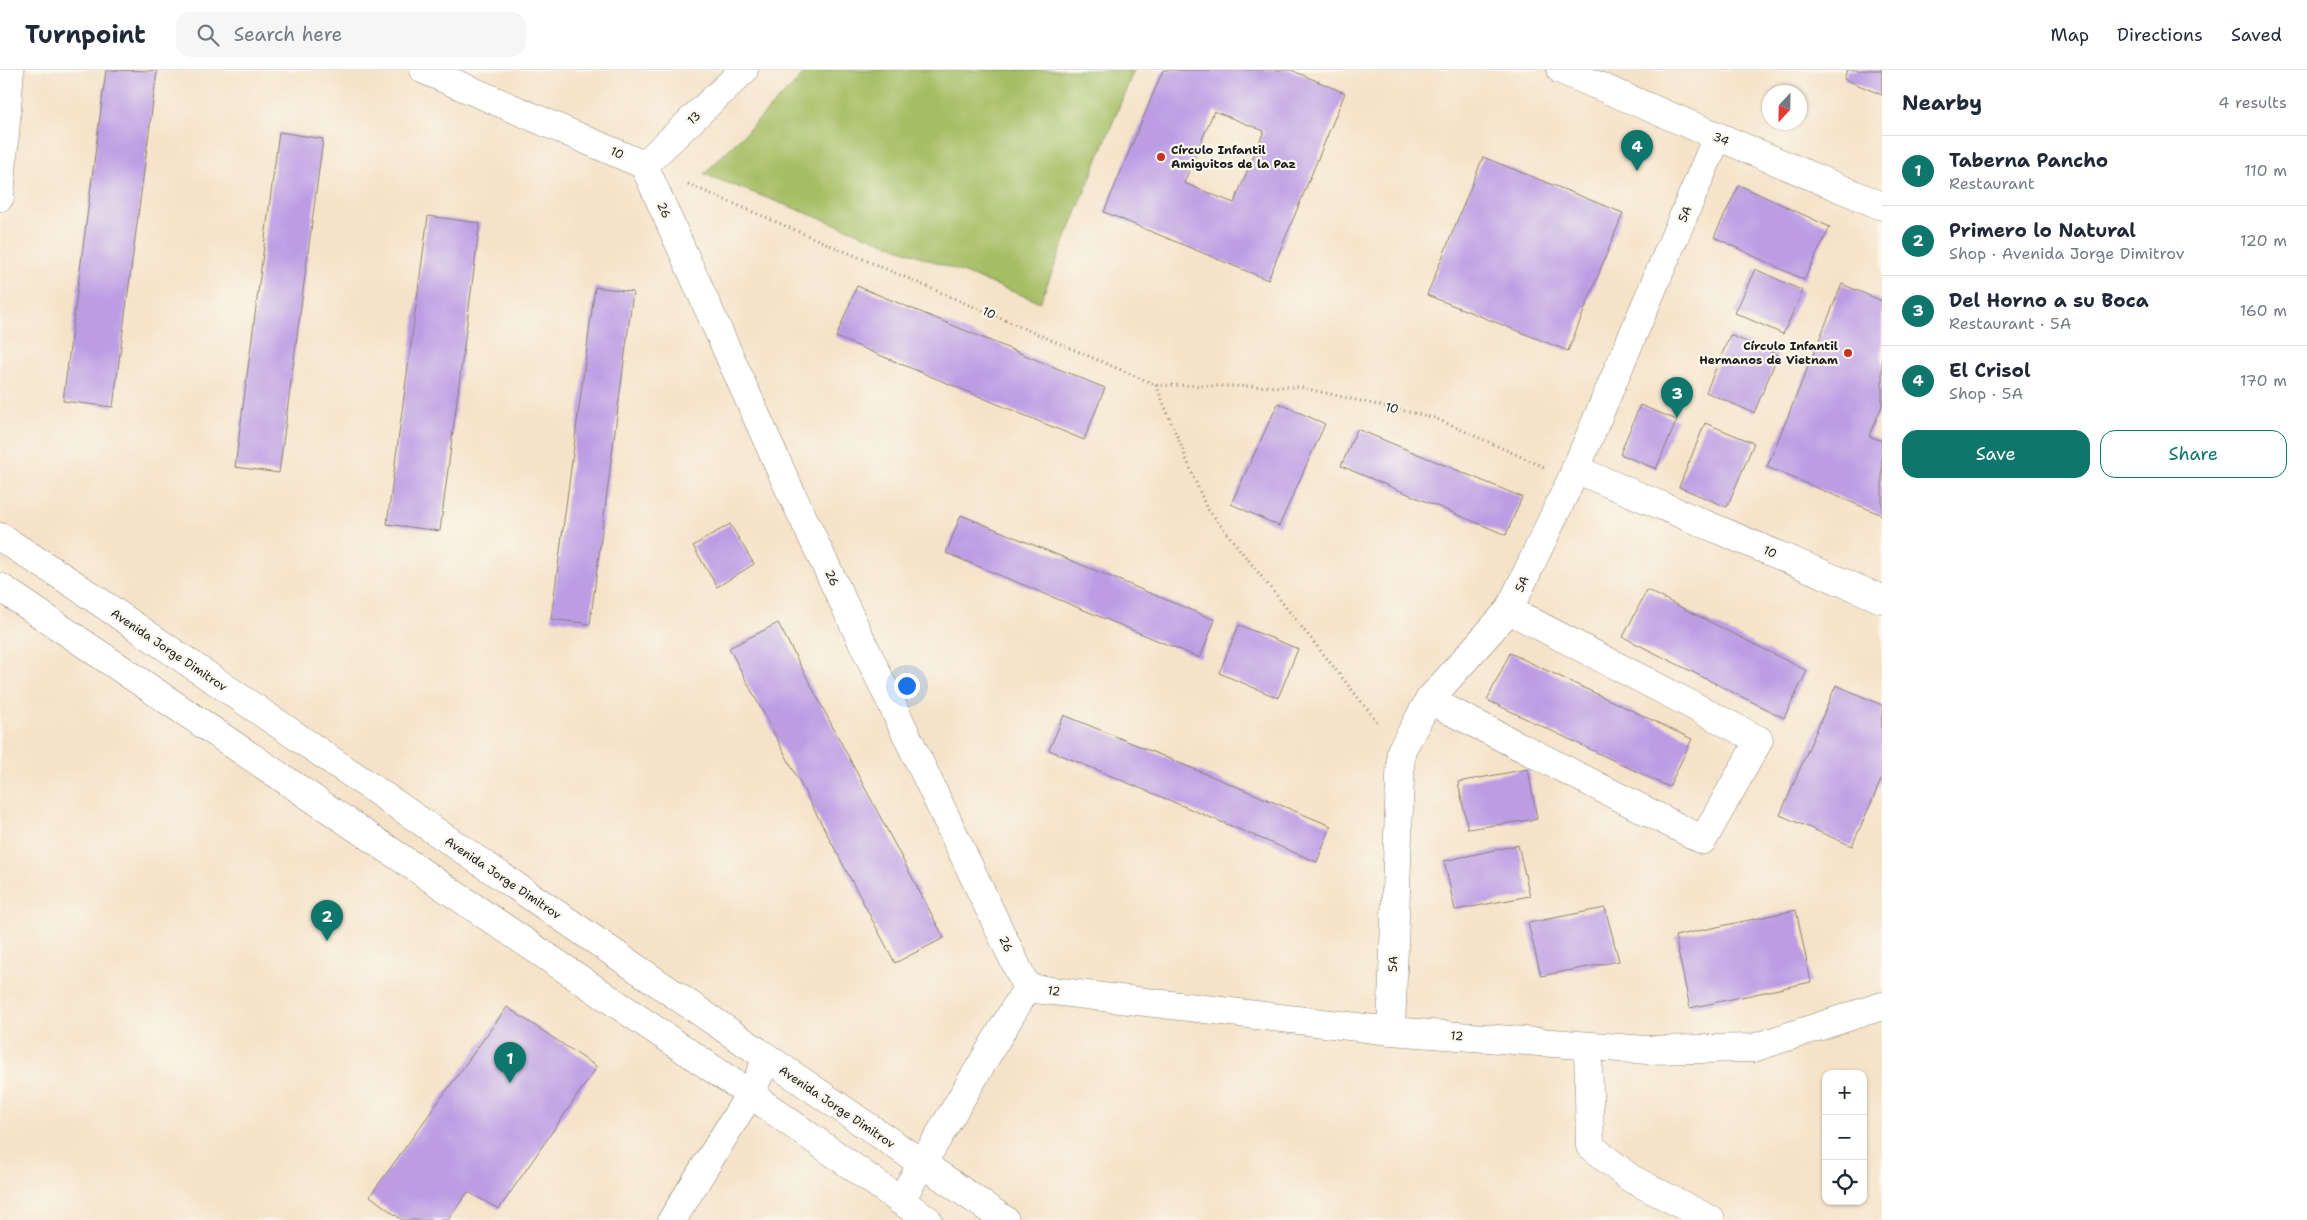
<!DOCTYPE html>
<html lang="en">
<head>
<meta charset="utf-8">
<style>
	body { margin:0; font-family:"Shantell Sans",sans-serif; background:#f6f6f7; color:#1f2937 }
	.controls { position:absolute; right:15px; bottom:15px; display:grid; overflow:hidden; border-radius:10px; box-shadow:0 1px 4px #0004 }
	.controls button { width:45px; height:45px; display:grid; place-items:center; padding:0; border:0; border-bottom:1px solid #e0e1e3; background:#fff; color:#1f2937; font:25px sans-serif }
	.compass { position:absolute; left:1762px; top:15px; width:45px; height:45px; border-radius:50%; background:#fff; box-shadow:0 1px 4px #0004; rotate:202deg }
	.you { position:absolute; left:906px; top:615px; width:18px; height:18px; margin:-12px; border:4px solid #fff; border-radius:50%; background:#1a73e8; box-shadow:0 0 0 8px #1a73e833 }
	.badge { display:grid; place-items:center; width:32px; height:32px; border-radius:50%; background:#0f766e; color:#fff; font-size:16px; font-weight:700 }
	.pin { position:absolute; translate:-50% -41px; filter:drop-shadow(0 1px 2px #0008) }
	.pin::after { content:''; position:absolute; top:26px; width:18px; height:15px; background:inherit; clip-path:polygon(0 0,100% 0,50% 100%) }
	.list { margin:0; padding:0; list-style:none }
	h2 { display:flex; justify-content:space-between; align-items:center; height:65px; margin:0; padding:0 20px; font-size:21px }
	h2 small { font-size:16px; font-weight:400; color:#747a83 }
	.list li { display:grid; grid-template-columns:32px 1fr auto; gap:15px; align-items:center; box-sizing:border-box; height:70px; padding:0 20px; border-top:1px solid #e0e1e3 }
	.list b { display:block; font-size:19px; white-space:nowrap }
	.list p { margin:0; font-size:16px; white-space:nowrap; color:#747a83 }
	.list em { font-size:16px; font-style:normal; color:#747a83 }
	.actions { display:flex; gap:10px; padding:15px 20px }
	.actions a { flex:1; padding:11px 0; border:1px solid #0f766e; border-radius:15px; text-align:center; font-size:18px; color:#0f766e }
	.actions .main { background:#0f766e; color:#fff }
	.icon { flex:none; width:28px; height:28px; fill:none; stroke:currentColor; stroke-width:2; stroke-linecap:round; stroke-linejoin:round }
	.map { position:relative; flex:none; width:1882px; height:1150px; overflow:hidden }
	header { display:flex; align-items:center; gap:30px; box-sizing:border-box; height:70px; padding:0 25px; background:#fff; border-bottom:1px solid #e0e1e3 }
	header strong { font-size:24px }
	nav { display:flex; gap:28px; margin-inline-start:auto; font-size:18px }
	.search { width:350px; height:45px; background:#f6f6f7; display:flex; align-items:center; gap:12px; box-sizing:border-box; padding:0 18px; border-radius:15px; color:#747a83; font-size:19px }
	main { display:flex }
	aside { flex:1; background:#fff }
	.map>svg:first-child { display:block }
</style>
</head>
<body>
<header>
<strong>Turnpoint</strong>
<div class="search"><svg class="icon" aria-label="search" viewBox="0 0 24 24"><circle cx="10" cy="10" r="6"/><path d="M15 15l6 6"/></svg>Search here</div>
<nav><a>Map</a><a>Directions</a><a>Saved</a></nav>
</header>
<main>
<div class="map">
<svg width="1882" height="1150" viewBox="0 0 1882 1150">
	<rect width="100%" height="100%" fill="#fbf7ec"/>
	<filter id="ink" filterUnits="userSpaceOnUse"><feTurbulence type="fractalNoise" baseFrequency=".02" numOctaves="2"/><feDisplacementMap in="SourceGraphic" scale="10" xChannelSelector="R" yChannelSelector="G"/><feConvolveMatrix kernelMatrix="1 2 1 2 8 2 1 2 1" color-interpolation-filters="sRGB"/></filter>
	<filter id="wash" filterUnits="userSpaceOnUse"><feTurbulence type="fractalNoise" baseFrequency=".0096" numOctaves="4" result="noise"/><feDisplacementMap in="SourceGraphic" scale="20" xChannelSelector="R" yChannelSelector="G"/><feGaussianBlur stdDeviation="1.12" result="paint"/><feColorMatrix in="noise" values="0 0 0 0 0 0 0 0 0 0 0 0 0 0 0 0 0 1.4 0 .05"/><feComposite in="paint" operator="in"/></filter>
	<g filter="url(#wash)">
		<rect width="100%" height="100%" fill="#f5e3c9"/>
		<!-- green -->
		<path fill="#a5be64" stroke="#606d40" d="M808,0H1134L1040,232L704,104Z"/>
		<g id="blocks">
			<!-- building -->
			<path fill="#bc9de4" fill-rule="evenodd" d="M106,0L157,1L113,337L63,331Z
				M1163,0H1291L1345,23L1268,210L1104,142ZM1214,41L1264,61L1234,133L1184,113Z
				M1847,0H1882V25L1844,9Z
				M279,62L323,69L279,403L235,397Z
				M1483,87L1623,143L1568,281L1427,225Z
				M1739,115L1830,157L1804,210L1714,167Z
				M428,146L480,153L440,461L387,454Z
				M1755,199L1803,221L1783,264L1735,243Z
				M1842,214L1882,231V336L1869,366L1882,371V445L1767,397Z
				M857,216L1105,318L1084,370L836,267Z
				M595,217L633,222L590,554L551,549Z
				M1730,265L1778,285L1754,343L1706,322Z
				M1278,333L1325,354L1279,456L1231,434Z
				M1640,335L1677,350L1656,399L1620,384Z
				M1705,353L1754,373L1727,437L1679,417Z
				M1357,359L1522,427L1506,465L1341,396Z
				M961,445L1215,550L1200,588L946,483Z
				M730,454L754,494L717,517L693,476Z
				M1647,520L1807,601L1784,648L1623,567Z
				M778,553L944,868L895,893L729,578Z
				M1239,555L1298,579L1278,628L1219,603Z
				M1510,583L1692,669L1669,717L1487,630Z
				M1836,615L1882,635V708L1852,776L1780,745Z
				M1064,645L1331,756L1317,792L1049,680Z
				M1528,699L1537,749L1468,759L1458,712Z
				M1518,775L1530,826L1455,840L1444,791Z
				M1605,838L1619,891L1541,906L1528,853Z
				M1796,840L1811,912L1690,938L1675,866Z
				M507,937L597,997L499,1139L468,1122L448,1150H402L370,1126Z"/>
		</g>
	</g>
	<g filter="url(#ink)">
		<use href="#blocks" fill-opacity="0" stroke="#888072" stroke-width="1"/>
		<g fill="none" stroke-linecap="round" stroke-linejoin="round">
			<defs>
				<path id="minor" d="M424,0L644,95
					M1561,0L1882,136
					M644,95L785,410L1027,918
					M644,95L744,0
					M0,127L10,0
					M1575,399L1882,529
					M1429,630L1703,770L1759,670L1509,540
					M1027,918L1391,961L1647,980L1753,978L1882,936
					M1391,961L1401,681L1429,630L1509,540L1571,410L1717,67
					M1588,976L1590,1076L1630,1108L1711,1150
					M900,1131L1027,918
					M672,1150L750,1024L767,989"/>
				<path id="major" d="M0,467L66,509L1005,1150
					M0,517L750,1024L928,1150"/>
			</defs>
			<!-- minor casing -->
			<use href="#minor" stroke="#888072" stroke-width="29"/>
			<!-- major casing -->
			<use href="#major" stroke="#888072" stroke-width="29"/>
			<!-- path -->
			<path stroke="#888072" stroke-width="3" stroke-dasharray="1 4" stroke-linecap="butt" d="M688,114L1156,315L1299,317L1435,348L1544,397
				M1156,315L1206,437L1379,654"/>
			<!-- minor -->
			<use href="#minor" stroke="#fff" stroke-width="28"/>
			<!-- major -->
			<use href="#major" stroke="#fff" stroke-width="28"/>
		</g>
	</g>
	<!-- markers -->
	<g fill="#c8321e" stroke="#fbf7ec" stroke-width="2">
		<circle cx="1161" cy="87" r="5"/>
		<circle cx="1848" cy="283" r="5"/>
	</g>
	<g text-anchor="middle" stroke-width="4.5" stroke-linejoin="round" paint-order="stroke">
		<!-- street labels -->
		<g font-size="12" fill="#1c1c1c" stroke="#fbf7ec">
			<text transform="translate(694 48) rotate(-43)" y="4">13</text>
			<text transform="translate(1721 69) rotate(23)" y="4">34</text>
			<text transform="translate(617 83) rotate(23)" y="4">10</text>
			<text transform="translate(664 140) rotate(66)" y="4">26</text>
			<text transform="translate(1685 144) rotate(-67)" y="4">5A</text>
			<text transform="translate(989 243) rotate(23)" y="4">10</text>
			<text transform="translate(1392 338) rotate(13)" y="4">10</text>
			<text transform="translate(1770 482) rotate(23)" y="4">10</text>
			<text transform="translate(832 508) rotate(65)" y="4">26</text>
			<text transform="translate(1522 514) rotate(-65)" y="4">5A</text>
			<text transform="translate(169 580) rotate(34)" y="4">Avenida Jorge Dimitrov</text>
			<text transform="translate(503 808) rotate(34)" y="4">Avenida Jorge Dimitrov</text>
			<text transform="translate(1006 874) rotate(65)" y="4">26</text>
			<text transform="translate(1393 894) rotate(-88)" y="4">5A</text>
			<text transform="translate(1054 921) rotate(7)" y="4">12</text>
			<text transform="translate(1457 966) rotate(4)" y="4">12</text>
			<text transform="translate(837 1037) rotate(34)" y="4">Avenida Jorge Dimitrov</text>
		</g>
		<!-- poi labels -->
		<g font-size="12" font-weight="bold" fill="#1c1c1c" stroke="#fbf7ec" text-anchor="start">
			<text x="1171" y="84">Círculo Infantil<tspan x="1171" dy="14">Amiguitos de la Paz</tspan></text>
			<text x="1838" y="280" text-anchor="end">Círculo Infantil<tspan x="1838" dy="14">Hermanos de Vietnam</tspan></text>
		</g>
	</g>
</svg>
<div class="controls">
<button>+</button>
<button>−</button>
<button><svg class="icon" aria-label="locate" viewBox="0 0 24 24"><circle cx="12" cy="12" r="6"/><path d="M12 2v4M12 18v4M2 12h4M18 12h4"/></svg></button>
</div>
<svg class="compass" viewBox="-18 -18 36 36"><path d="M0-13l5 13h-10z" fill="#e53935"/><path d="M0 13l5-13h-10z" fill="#747a83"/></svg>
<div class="you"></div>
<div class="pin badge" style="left:510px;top:1013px">1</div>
<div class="pin badge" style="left:327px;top:871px">2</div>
<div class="pin badge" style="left:1677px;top:348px">3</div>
<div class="pin badge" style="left:1637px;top:101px">4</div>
</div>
<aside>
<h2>Nearby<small>4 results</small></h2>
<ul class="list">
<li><span class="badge">1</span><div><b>Taberna Pancho</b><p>Restaurant</p></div><em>110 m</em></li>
<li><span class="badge">2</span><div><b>Primero lo Natural</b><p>Shop · Avenida Jorge Dimitrov</p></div><em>120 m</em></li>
<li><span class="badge">3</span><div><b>Del Horno a su Boca</b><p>Restaurant · 5A</p></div><em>160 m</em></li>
<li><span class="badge">4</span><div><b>El Crisol</b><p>Shop · 5A</p></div><em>170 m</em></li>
</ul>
<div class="actions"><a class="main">Save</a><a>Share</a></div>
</aside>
</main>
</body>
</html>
